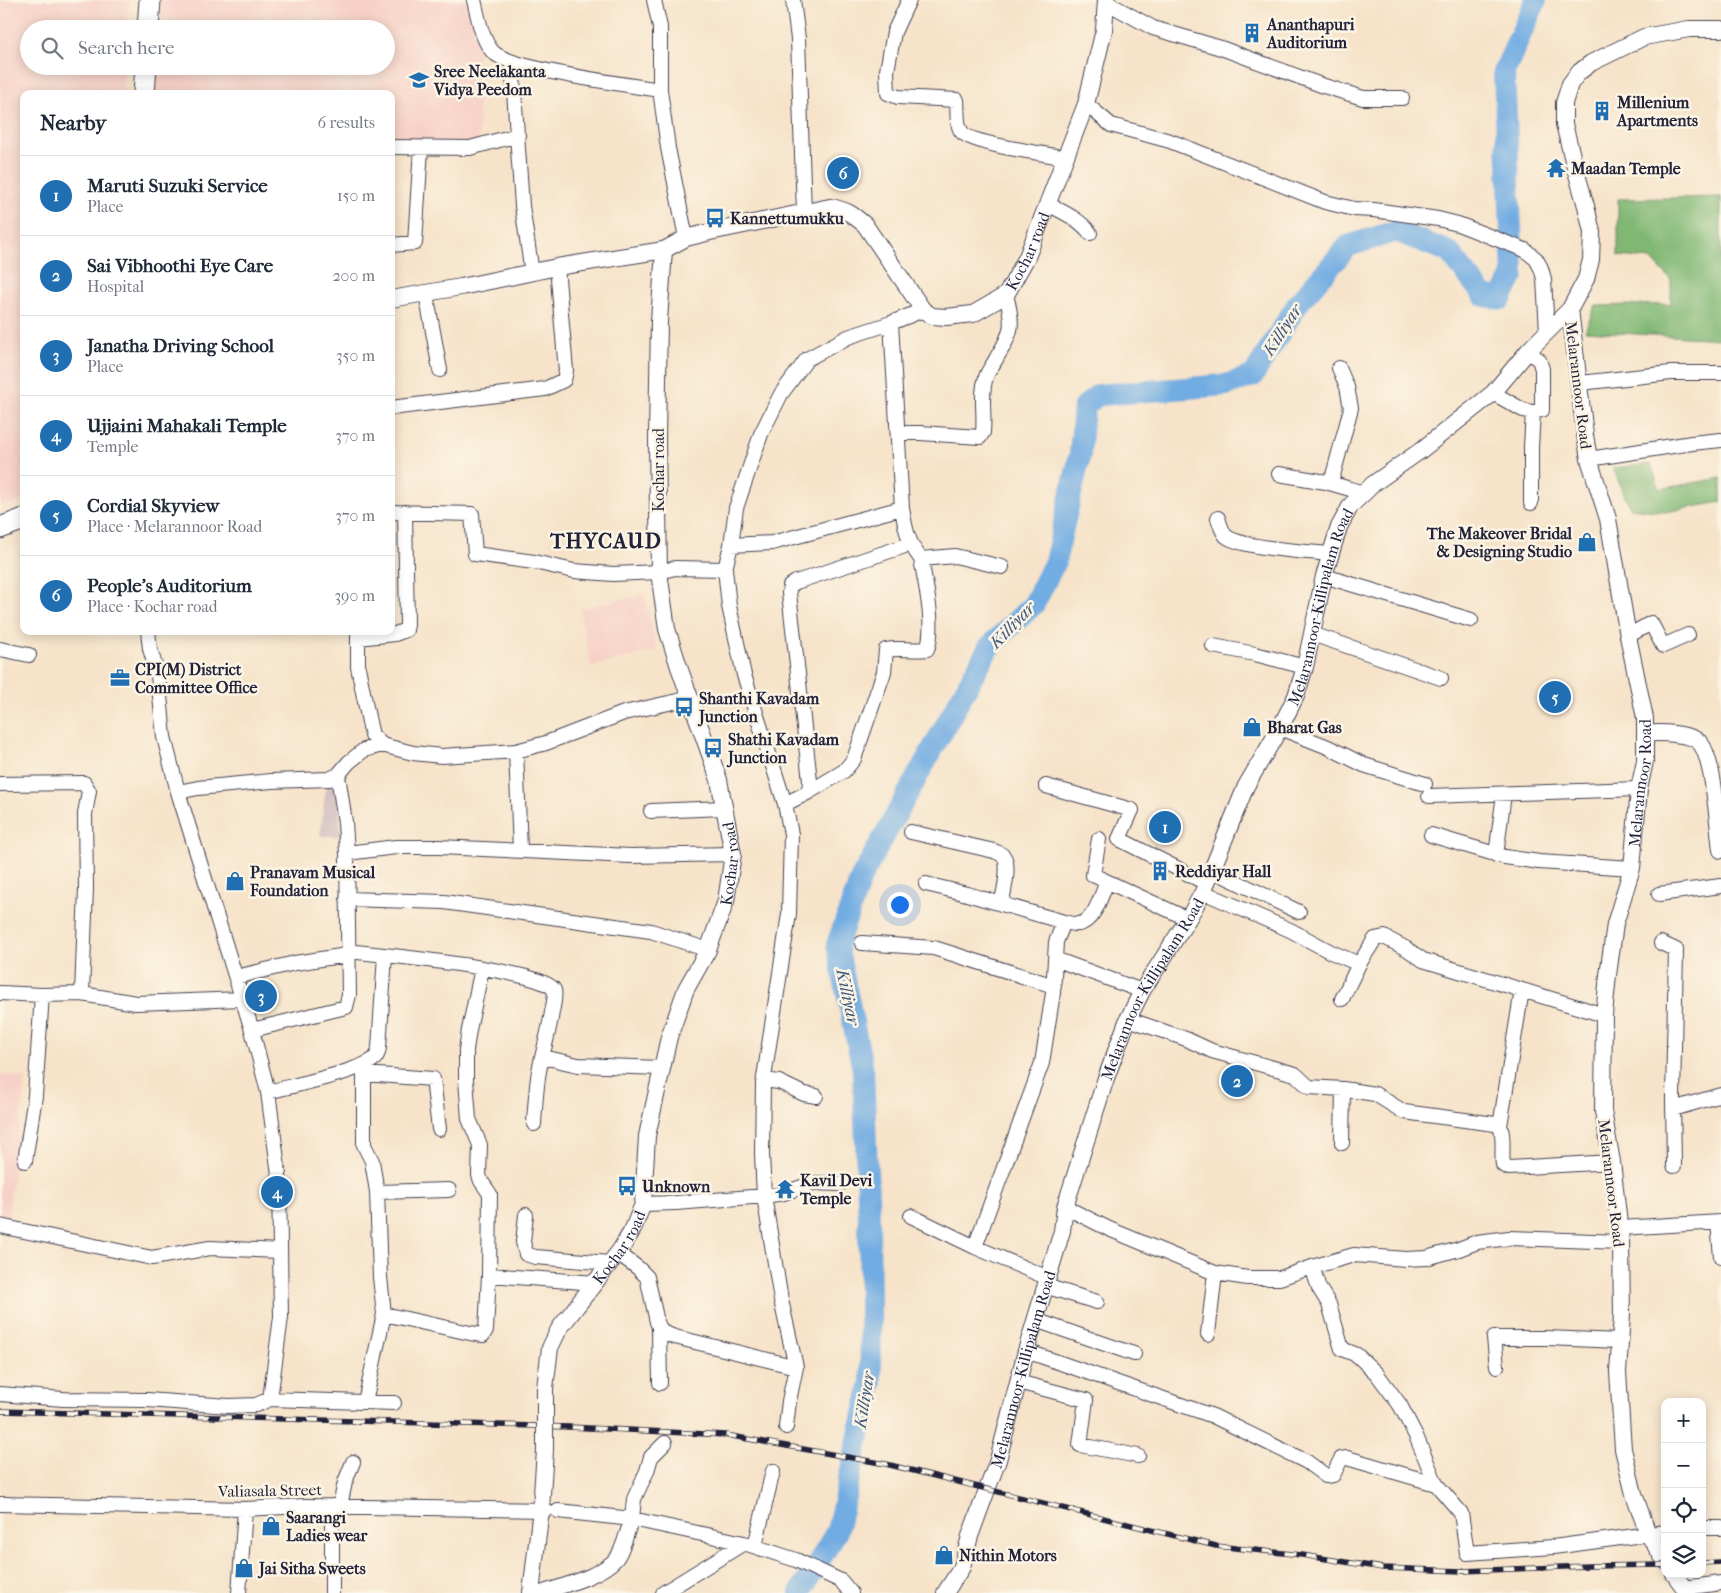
<!DOCTYPE html>
<html lang="en">
<head>
<meta charset="utf-8">
<style>
	body { margin:0; font-family:"IM FELL French Canon",serif; background:#f2f2f3; color:#1f2937 }
	.controls { position:absolute; right:15px; bottom:15px; display:grid; overflow:hidden; border-radius:10px; box-shadow:0 2px 12px #0003 }
	.controls button { width:45px; height:45px; display:grid; place-items:center; padding:0; border:0; border-bottom:1px solid #e0e1e3; background:#fff; color:#1f2937; font:25px sans-serif }
	.you { position:absolute; left:899px; top:904px; width:18px; height:18px; margin:-12px; border:4px solid #fff; border-radius:50%; background:#1a73e8; box-shadow:0 0 0 8px #1a73e833 }
	.badge { display:grid; place-items:center; width:32px; height:32px; border-radius:50%; background:#1f6fb2; color:#fff; font-size:16px; font-weight:700 }
	.pin { position:absolute; translate:-50% -50%; border:2px solid #fff; box-shadow:0 1px 5px #0006 }
	.list { margin:0; padding:0; list-style:none }
	h2 { display:flex; justify-content:space-between; align-items:center; height:65px; margin:0; padding:0 20px; font-size:21px }
	h2 small { font-size:16px; font-weight:400; color:#747a83 }
	.list li { display:grid; grid-template-columns:32px 1fr auto; gap:15px; align-items:center; box-sizing:border-box; height:80px; padding:0 20px; border-top:1px solid #e0e1e3 }
	.list b { display:block; font-size:19px; white-space:nowrap }
	.list p { margin:0; font-size:16px; white-space:nowrap; color:#747a83 }
	.list em { font-size:16px; font-style:normal; color:#747a83 }
	.icon { flex:none; width:28px; height:28px; fill:none; stroke:currentColor; stroke-width:2; stroke-linecap:round; stroke-linejoin:round }
	.map { position:relative; flex:none; width:1721px; height:1593px; overflow:hidden }
	.search { position:absolute; background:#fff; box-shadow:0 2px 12px #0003; left:20px; top:20px; width:375px; height:55px; display:flex; align-items:center; gap:12px; box-sizing:border-box; padding:0 18px; border-radius:28px; color:#747a83; font-size:19px }
	.panel { position:absolute; background:#fff; box-shadow:0 2px 12px #0003; left:20px; top:90px; width:375px; height:545px; border-radius:10px }
	.map>svg:first-child { display:block }
</style>
</head>
<body>
<div class="map">
<svg width="1721" height="1593" viewBox="0 0 1721 1593">
	<rect width="100%" height="100%" fill="#fcf5e5"/>
	<filter id="ink" filterUnits="userSpaceOnUse"><feTurbulence type="fractalNoise" baseFrequency=".02" numOctaves="2"/><feDisplacementMap in="SourceGraphic" scale="10" xChannelSelector="R" yChannelSelector="G"/><feConvolveMatrix kernelMatrix="1 2 1 2 8 2 1 2 1" color-interpolation-filters="sRGB"/></filter>
	<filter id="wash" filterUnits="userSpaceOnUse"><feTurbulence type="fractalNoise" baseFrequency=".0096" numOctaves="4" result="noise"/><feDisplacementMap in="SourceGraphic" scale="20" xChannelSelector="R" yChannelSelector="G"/><feGaussianBlur stdDeviation="1.12" result="paint"/><feColorMatrix in="noise" values="0 0 0 0 0 0 0 0 0 0 0 0 0 0 0 0 0 1.4 0 .05"/><feComposite in="paint" operator="in"/></filter>
	<g filter="url(#wash)">
		<rect width="100%" height="100%" fill="#f6e3c9"/>
		<!-- built -->
		<path fill="#f7d1c7" d="M0,0H129L127,29H29V66H125L123,94H24V501L0,506Z
			M158,0H469L477,29L479,143L391,144V94H152L154,66H386V29H156Z
			M644,594L657,650L591,667L580,609Z
			M0,1074L26,1078L7,1222L0,1220Z"/>
		<!-- industrial -->
		<path fill="#d2bfc0" d="M339,781L341,836H320L326,785Z"/>
		<!-- forest -->
		<path fill="#80b773" stroke="#516c57" d="M1721,197V339L1585,331L1595,306L1671,304V280L1651,259L1618,256V199Z
			M1651,464L1659,489L1721,478V502L1666,512L1630,508L1613,468Z"/>
		<g fill="none" stroke-linecap="round" stroke-linejoin="round">
			<!-- river -->
			<path stroke="#71ace2" stroke-width="22" d="M800,1593L837,1531L871,1383L869,1220L863,1070L837,945L861,878L989,647L1034,604L1055,562L1080,455L1084,407L1098,395L1226,385L1253,376L1299,302L1348,246L1396,231L1449,252L1484,296L1501,299L1513,275L1504,72L1536,0"/>
		</g>
	</g>
	<g filter="url(#ink)">
		<g fill="none" stroke-linecap="round" stroke-linejoin="round">
			<defs>
				<path id="minor" d="M474,0C478,16 481,38 492,51C508,70 630,85 660,90
					M654,0L660,27V90L668,148L686,238
					M793,0L798,39L804,213
					M909,0L894,32L887,71L888,93L898,97L957,100C958,109 956,123 961,131C968,144 1048,154 1066,158
					M1106,2L1153,28L1221,48L1321,85L1363,98H1402
					M512,62L522,206L532,273
					M1086,104L1111,125L1170,141L1325,202L1354,209L1374,210L1438,219L1458,224L1525,250L1536,259L1541,268L1544,279L1547,331
					M391,147L470,148L518,135
					M1048,204C1062,212 1080,219 1090,233
					M391,245L415,243L421,148
					M426,293L440,370
					M891,323L902,508C905,528 908,543 921,559L955,556L1002,567
					M1528,351L1539,360L1542,369V410L1533,412
					M1580,383L1671,373H1721
					M1493,393L1523,410L1533,412L1531,447V503
					M391,408L545,389L564,380L566,371L557,267
					M898,433H920L980,437L983,432C985,414 980,394 986,377C988,370 994,364 997,357C1013,332 1014,324 1006,295
					M1589,459L1692,443L1721,440
					M1279,474L1326,482L1364,493
					M1331,483L1351,408L1347,387L1339,368
					M391,512L472,514L475,554L534,562L574,571L613,574L659,572L675,568L725,569
					M1218,518C1220,524 1222,532 1226,536C1240,548 1309,552 1331,554
					M731,545L772,543L902,508
					M1324,576L1471,620
					M148,631L150,649L158,675L164,737L178,792L252,1030L268,1092L279,1175L281,1317L270,1399
					M358,631V667L369,722L372,735L382,745
					M1312,634L1441,678
					M1628,636L1651,623L1663,646L1688,635
					M358,638L395,634L406,630L407,625L405,512
					M1213,646L1255,654L1305,667
					M0,649L29,655
					M1280,728L1328,747L1364,765L1425,784
					M516,751L520,850
					M0,784L84,783L89,791L85,814L86,888L82,994
					M1046,786L1132,810L1119,839L1206,883
					M178,792L198,788L271,781L329,779L338,775L349,762L364,750L382,745L413,753L442,756L516,751L546,743L624,713L691,698
					M809,792L844,771L854,759L884,672L886,650C899,647 913,651 927,649C936,627 925,582 921,559
					M1429,796L1639,789
					M785,804L809,792L810,781L789,593L790,586L796,582L911,544
					M651,811L724,808
					M911,832L994,851C998,853 1001,853 1004,857C1010,866 1004,893 1001,904
					M1431,835L1505,857L1539,862L1632,868
					M1099,839L1093,875L1188,919
					M347,853L396,847H439L631,856L733,854
					M1496,855L1504,794
					M1212,870L1299,912
					M926,884L967,894L1064,922C1069,923 1075,925 1079,924C1095,921 1101,895 1107,882
					M1203,892L1290,930L1331,952L1359,964L1342,999
					M1659,894L1721,886
					M347,899L444,902L651,931L708,950
					M862,943L934,948L1054,986
					M1661,943L1676,950L1673,1098L1674,1166
					M347,951C375,954 545,970 554,990C556,995 553,1006 552,1012C549,1032 543,1051 539,1071C536,1089 535,1107 534,1124
					M1055,959L1142,991
					M1359,964L1375,939L1384,937L1407,949L1423,960L1604,1015
					M236,977L295,963L347,955
					M0,993L42,995L82,994L136,1003L242,999
					M1128,1019L1186,1039L1212,1051L1295,1074L1309,1087L1343,1089L1375,1094L1404,1112L1495,1124L1500,1126C1505,1137 1501,1153 1503,1165L1509,1168L1612,1162
					M252,1030L346,1007L349,995L347,853L345,822L338,775
					M543,1057L578,1065L661,1068
					M364,1065V1145L372,1161L377,1192L380,1277L384,1314
					M364,1074L433,1079L439,1129
					M764,1080L779,1082L804,1094L816,1096
					M268,1092C290,1086 361,1072 375,1058C378,1055 378,1052 379,1048L385,955
					M1673,1109L1721,1095
					M1500,1126L1522,990
					M1342,1143L1343,1089
					M25,1161L35,1096L42,995
					M377,1192L449,1190
					M643,1204L676,1203L764,1196L784,1193L813,1183L840,1184
					M1065,1207L1109,1229L1215,1273L1248,1278H1280L1312,1267
					M526,1215L523,1242L526,1254L535,1257L610,1263
					M911,1216L975,1247L1048,1278
					M1718,1223L1721,1257
					M0,1226L152,1258L210,1248L280,1251
					M1620,1228L1721,1222
					M1621,1242L1509,1238L1477,1242L1459,1249L1426,1258L1406,1259L1354,1255L1312,1267L1319,1288L1329,1304L1342,1349L1357,1355L1377,1374L1400,1405L1416,1436L1436,1484L1461,1513L1467,1553L1553,1547L1665,1532
					M975,1247L1042,1063L1053,993L1056,942L1064,922
					M618,1253L638,1268L647,1277L657,1322C660,1332 666,1334 675,1337L796,1367
					M489,1275L596,1283
					M1045,1286L1097,1302
					M1035,1320L1134,1354
					M659,1329L660,1383
					M1208,1334L1215,1273
					M1026,1351L1213,1416L1307,1462L1326,1476L1333,1475L1341,1459L1347,1458L1436,1484
					M1497,1366L1494,1338H1547L1620,1341
					M1018,1382L1086,1400L1080,1445L1138,1456
					M0,1394L63,1399L147,1400L229,1406L256,1405L270,1399L394,1403
					M365,1402L384,1314L470,1333L483,1335L486,1330L489,1275L490,1194L481,1181L479,1175L480,1145L469,1119L466,1080V1050L469,1030L482,968
					M786,1427L789,1401L796,1367L781,1300L764,1196L762,1154L763,1084L789,914L791,834L785,804L744,675L729,606L725,569L731,545L736,508L761,434L781,394L807,359L848,337L891,323L923,310
					M0,1504L245,1509L306,1506L546,1510
					M332,1506V1593
					M340,1506L345,1482L353,1462
					M558,1511L632,1519L634,1499L647,1471L651,1457L665,1443
					M1702,1528H1721
					M755,1546L773,1471
					M1684,1588L1721,1583
					M239,1593L245,1509
					M541,1593C562,1586 605,1575 618,1556C624,1546 627,1531 632,1519L744,1543L796,1560L841,1581L851,1593
					M663,1593L744,1543"/>
				<g id="tertiary">
					<path id="s1" d="M391,299L461,287L557,267L664,250L686,238L710,232L830,207C847,210 852,214 865,225L923,310L932,316L946,317L973,314L1006,295L1027,257L1086,104L1104,30L1106,0"/>
					<path d="M1646,734C1659,732 1693,733 1701,744C1714,762 1718,826 1721,850"/>
					<path id="s2" d="M545,1415V1388L550,1348L559,1329L621,1249L633,1229L643,1204L647,1136L669,1037L686,989L708,950L726,901L733,854L719,780L679,667L667,629L659,572L657,440L659,321L664,250"/>
					<path id="s3" d="M1665,1561L1648,1534L1634,1494L1623,1449L1618,1372L1622,1315L1621,1242L1612,1162L1603,1111L1604,1015L1608,975L1615,924L1632,868L1639,789L1645,761V718L1628,636L1608,519L1589,459L1585,435L1570,309L1586,279L1591,260L1592,232L1586,206L1574,164L1564,124V103L1570,84L1578,73L1591,63L1644,37L1689,29H1721"/>
					<path d="M1674,1574L1688,1593"/>
					<path d="M531,1593L541,1509L545,1450"/>
					<path id="s4" d="M945,1593L962,1567L970,1536L998,1460L1026,1351L1062,1231L1065,1207L1106,1078L1128,1019L1142,991L1188,919L1203,892L1246,786L1280,728L1296,696L1305,667L1324,576L1339,527L1351,505L1364,493L1373,484L1420,451L1493,393L1528,351L1570,309"/>
				</g>
				<path id="primary" d="M148,29L150,0
					M144,94L146,66
					M0,528L24,519"/>
			</defs>
			<!-- minor casing -->
			<use href="#minor" stroke="#423f50" stroke-width="16"/>
			<!-- tertiary casing -->
			<use href="#tertiary" stroke="#423f50" stroke-width="18"/>
			<!-- primary casing -->
			<use href="#primary" stroke="#423f50" stroke-width="23"/>
			<!-- minor -->
			<use href="#minor" stroke="#fff" stroke-width="14"/>
			<!-- tertiary -->
			<use href="#tertiary" stroke="#fff" stroke-width="16"/>
			<!-- primary -->
			<use href="#primary" stroke="#fff" stroke-width="21"/>
			<defs>
				<path id="rail" d="M0,1411L569,1427L726,1435L886,1464L1216,1546L1302,1555L1383,1568L1462,1571L1589,1566L1665,1565
					M1702,1563L1721,1562"/>
			</defs>
			<!-- rail casing -->
			<use href="#rail" stroke="#22223b" stroke-width="5.5"/>
			<!-- rail -->
			<use href="#rail" stroke="#fcf5e5" stroke-width="4" stroke-dasharray="11" stroke-linecap="butt"/>
			<defs>
				<path id="tertiary-bridge" d="M545,1450V1415"/>
			</defs>
			<!-- tertiary-bridge casing -->
			<use href="#tertiary-bridge" stroke="#423f50" stroke-width="18" stroke-linecap="butt"/>
			<!-- tertiary-bridge -->
			<use href="#tertiary-bridge" stroke="#fff" stroke-width="16"/>
		</g>
	</g>
	<!-- icons -->
	<defs>
		<symbol id="building-bare" viewBox="-9 -9 18 18"><path d="M-4-6H4V6H1V3H-1V6H-4ZM-2.5-4.3h1.7v1.8h-1.7ZM.8-4.3h1.7v1.8H.8ZM-2.5-1h1.7V.8h-1.7ZM.8-1h1.7V.8H.8Z" fill="#1f6fb2" stroke="#fcf5e5" stroke-width="2.5" paint-order="stroke"/></symbol>
		<symbol id="school-bare" viewBox="-9 -9 18 18"><path d="M0-5L7-2L0 1L-7-2ZM-4 1L0 2.5L4 1V4Q0 6-4 4Z" fill="#1f6fb2" stroke="#fcf5e5" stroke-width="2.5" paint-order="stroke"/></symbol>
		<symbol id="temple-bare" viewBox="-9 -9 18 18"><path d="M0-6L5-2H3V0L6.5 2.5H4V6H1.5V3h-3V6H-4V2.5H-6.5L-3 0V-2H-5Z" fill="#1f6fb2" stroke="#fcf5e5" stroke-width="2.5" paint-order="stroke"/></symbol>
		<symbol id="bus-bare" viewBox="-9 -9 18 18"><path d="M-5-6H5V4H4V6H2V4H-2V6H-4V4H-5ZM-3.5-4V0h7V-4ZM-3.5 1.2v1.5H-2V1.2ZM2 1.2v1.5H3.5V1.2Z" fill="#1f6fb2" stroke="#fcf5e5" stroke-width="2.5" paint-order="stroke"/></symbol>
		<symbol id="shop-bare" viewBox="-9 -9 18 18"><path d="M-5-2.5h2.3a2.7 3.5 0 0 1 5.4 0H5L5.5 6h-11ZM-1.5-2.5h3a1.5 2.3 0 0 0-3 0Z" fill="#1f6fb2" stroke="#fcf5e5" stroke-width="2.5" paint-order="stroke"/></symbol>
		<symbol id="office-bare" viewBox="-9 -9 18 18"><path d="M-6-3h4V-5.5h4V-3h4V5H-6ZM-1-4.5V-3h2v-1.5ZM-6 0V1H6V0Z" fill="#1f6fb2" stroke="#fcf5e5" stroke-width="2.5" paint-order="stroke"/></symbol>
	</defs>
	<g fill-rule="evenodd">
		<use href="#building-bare" x="1238" y="19" width="28" height="28"/>
		<use href="#school-bare" x="405" y="66" width="28" height="28"/>
		<use href="#building-bare" x="1588" y="97" width="28" height="28"/>
		<use href="#temple-bare" x="1542" y="154" width="28" height="28"/>
		<use href="#bus-bare" x="701" y="204" width="28" height="28"/>
		<use href="#shop-bare" x="1573" y="528" width="28" height="28"/>
		<use href="#office-bare" x="106" y="664" width="28" height="28"/>
		<use href="#bus-bare" x="670" y="693" width="28" height="28"/>
		<use href="#shop-bare" x="1238" y="713" width="28" height="28"/>
		<use href="#bus-bare" x="699" y="734" width="28" height="28"/>
		<use href="#building-bare" x="1146" y="857" width="28" height="28"/>
		<use href="#shop-bare" x="221" y="867" width="28" height="28"/>
		<use href="#bus-bare" x="613" y="1172" width="28" height="28"/>
		<use href="#temple-bare" x="771" y="1175" width="28" height="28"/>
		<use href="#shop-bare" x="257" y="1512" width="28" height="28"/>
		<use href="#shop-bare" x="930" y="1541" width="28" height="28"/>
		<use href="#shop-bare" x="230" y="1554" width="28" height="28"/>
	</g>
	<g text-anchor="middle" stroke-width="5" stroke-linejoin="round" paint-order="stroke">
		<!-- poi labels -->
		<g font-size="16" font-weight="bold" fill="#22223b" stroke="#fcf5e5" text-anchor="start">
			<text x="1267" y="30">Ananthapuri<tspan x="1267" dy="18">Auditorium</tspan></text>
			<text x="434" y="77">Sree Neelakanta<tspan x="434" dy="18">Vidya Peedom</tspan></text>
			<text x="1617" y="108">Millenium<tspan x="1617" dy="18">Apartments</tspan></text>
			<text x="1571" y="174">Maadan Temple</text>
			<text x="730" y="224">Kannettumukku</text>
			<text x="1572" y="539" text-anchor="end">The Makeover Bridal<tspan x="1572" dy="18">&amp; Designing Studio</tspan></text>
			<text x="135" y="675">CPI(M) District<tspan x="135" dy="18">Committee Office</tspan></text>
			<text x="699" y="704">Shanthi Kavadam<tspan x="699" dy="18">Junction</tspan></text>
			<text x="1267" y="733">Bharat Gas</text>
			<text x="728" y="745">Shathi Kavadam<tspan x="728" dy="18">Junction</tspan></text>
			<text x="1175" y="877">Reddiyar Hall</text>
			<text x="250" y="878">Pranavam Musical<tspan x="250" dy="18">Foundation</tspan></text>
			<text x="800" y="1186">Kavil Devi<tspan x="800" dy="18">Temple</tspan></text>
			<text x="642" y="1192">Unknown</text>
			<text x="286" y="1523">Saarangi<tspan x="286" dy="18">Ladies wear</tspan></text>
			<text x="959" y="1561">Nithin Motors</text>
			<text x="259" y="1574">Jai Sitha Sweets</text>
		</g>
		<!-- street labels -->
		<g font-size="16" fill="#22223b" stroke="#fcf5e5">
			<text dy="6" stroke="none"><textPath href="#s1" startOffset="732">Kochar road</textPath></text>
			<text transform="translate(1579 385) rotate(83)" y="6">Melarannoor Road</text>
			<text transform="translate(658 470) rotate(-90)" y="6">Kochar road</text>
			<text dy="6" stroke="none"><textPath href="#s4" startOffset="1062">Melarannoor-Killipalam Road</textPath></text>
			<text dy="6" stroke="none"><textPath href="#s3" startOffset="792">Melarannoor Road</textPath></text>
			<text dy="6" stroke="none"><textPath href="#s2" startOffset="595">Kochar road</textPath></text>
			<text dy="6" stroke="none"><textPath href="#s4" startOffset="642">Melarannoor-Killipalam Road</textPath></text>
			<text transform="translate(1612 1183) rotate(83)" y="6">Melarannoor Road</text>
			<text dy="6" stroke="none"><textPath href="#s2" startOffset="190">Kochar road</textPath></text>
			<text dy="6" stroke="none"><textPath href="#s4" startOffset="238">Melarannoor-Killipalam Road</textPath></text>
			<text transform="translate(270 1490) rotate(-1)" y="6">Valiasala Street</text>
		</g>
		<!-- water labels -->
		<g font-size="18" font-style="italic" fill="#42597e" stroke="#fcf5e5">
			<text transform="translate(1282 330) rotate(-57)" y="6">Killiyar</text>
			<text transform="translate(1012 625) rotate(-46)" y="6">Killiyar</text>
			<text transform="translate(848 997) rotate(78)" y="6">Killiyar</text>
			<text transform="translate(864 1400) rotate(-81)" y="6">Killiyar</text>
		</g>
		<!-- district labels -->
		<g font-size="21" font-weight="bold" letter-spacing="1" fill="#22223b" stroke="#fcf5e5">
			<text x="606" y="548">THYCAUD</text>
		</g>
	</g>
</svg>
<div class="controls">
<button>+</button>
<button>−</button>
<button><svg class="icon" aria-label="locate" viewBox="0 0 24 24"><circle cx="12" cy="12" r="6"/><path d="M12 2v4M12 18v4M2 12h4M18 12h4"/></svg></button>
<button><svg class="icon" aria-label="layers" viewBox="0 0 24 24"><path d="M12 4l9 5-9 5-9-5zM3 14l9 5 9-5"/></svg></button>
</div>
<div class="you"></div>
<div class="pin badge" style="left:1165px;top:827px">1</div>
<div class="pin badge" style="left:1237px;top:1081px">2</div>
<div class="pin badge" style="left:261px;top:996px">3</div>
<div class="pin badge" style="left:277px;top:1192px">4</div>
<div class="pin badge" style="left:1555px;top:697px">5</div>
<div class="pin badge" style="left:843px;top:173px">6</div>
<div class="search"><svg class="icon" aria-label="search" viewBox="0 0 24 24"><circle cx="10" cy="10" r="6"/><path d="M15 15l6 6"/></svg>Search here</div>
<section class="panel">
<h2>Nearby<small>6 results</small></h2>
<ul class="list">
<li><span class="badge">1</span><div><b>Maruti Suzuki Service</b><p>Place</p></div><em>150 m</em></li>
<li><span class="badge">2</span><div><b>Sai Vibhoothi Eye Care</b><p>Hospital</p></div><em>200 m</em></li>
<li><span class="badge">3</span><div><b>Janatha Driving School</b><p>Place</p></div><em>350 m</em></li>
<li><span class="badge">4</span><div><b>Ujjaini Mahakali Temple</b><p>Temple</p></div><em>370 m</em></li>
<li><span class="badge">5</span><div><b>Cordial Skyview</b><p>Place · Melarannoor Road</p></div><em>370 m</em></li>
<li><span class="badge">6</span><div><b>People's Auditorium</b><p>Place · Kochar road</p></div><em>390 m</em></li>
</ul>
</section>
</div>
</body>
</html>
